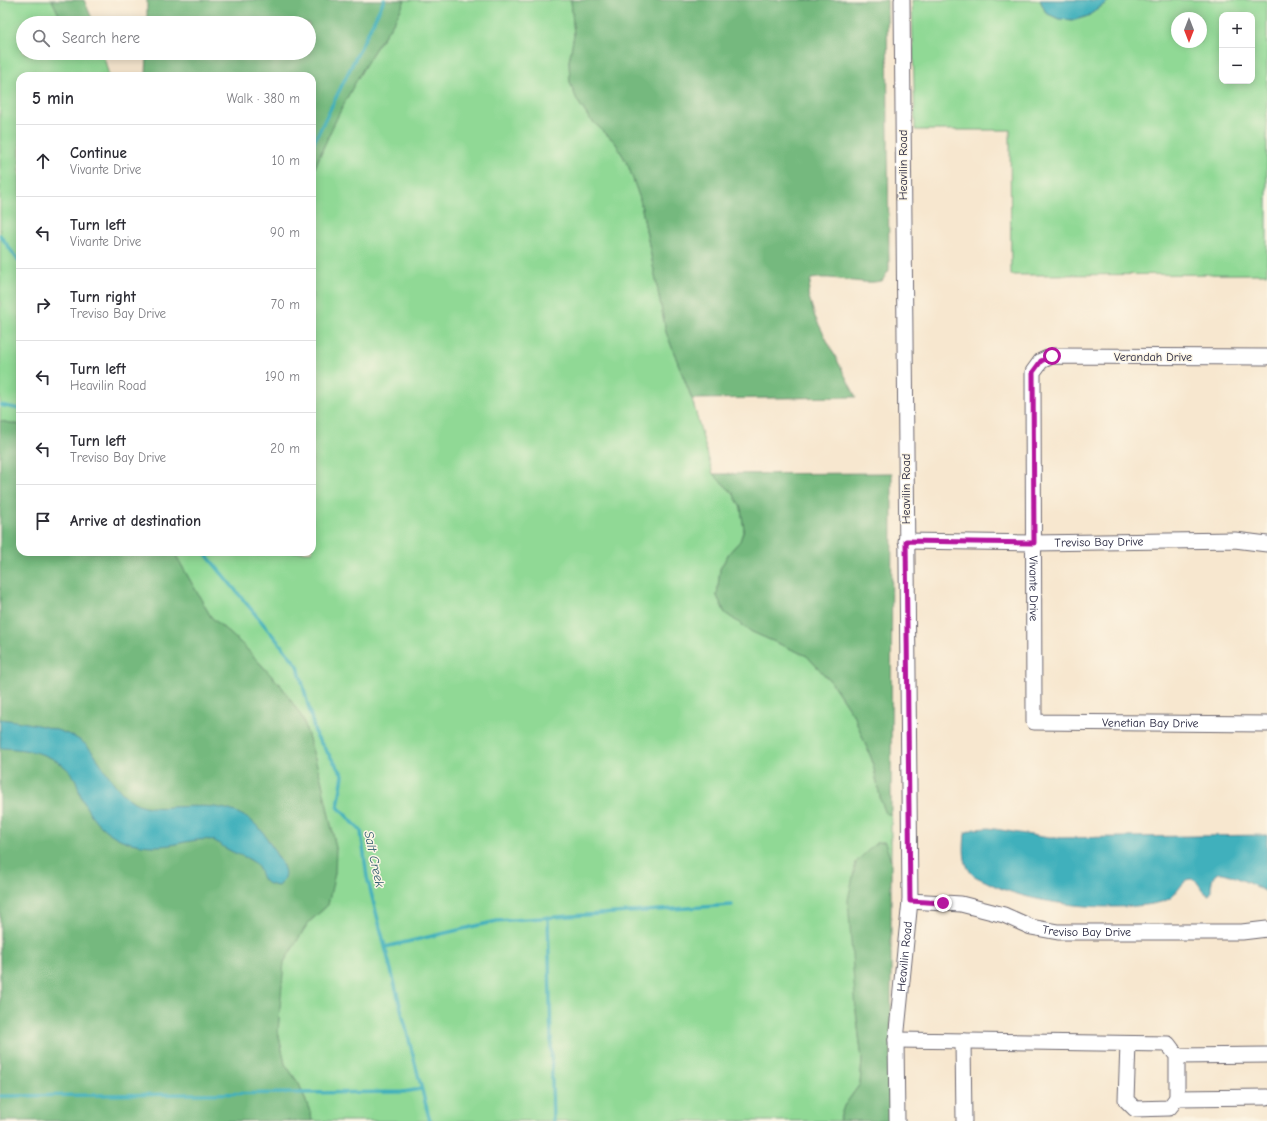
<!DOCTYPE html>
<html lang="en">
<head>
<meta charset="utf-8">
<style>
	body { margin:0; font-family:"Comic Neue",sans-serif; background:#f2f2f3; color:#2b2b33 }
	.controls { position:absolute; right:12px; top:12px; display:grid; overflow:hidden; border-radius:8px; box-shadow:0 2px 10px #0003 }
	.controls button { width:36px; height:36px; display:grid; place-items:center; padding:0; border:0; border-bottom:1px solid #e1e1e2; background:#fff; color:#2b2b33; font:20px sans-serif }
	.compass { position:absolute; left:1171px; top:12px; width:36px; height:36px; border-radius:50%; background:#fff; box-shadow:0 2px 10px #0003; rotate:180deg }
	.stop { position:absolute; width:12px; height:12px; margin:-9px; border:3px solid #b5179e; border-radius:50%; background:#fff }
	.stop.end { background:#b5179e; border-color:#fff; box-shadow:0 1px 4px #0008 }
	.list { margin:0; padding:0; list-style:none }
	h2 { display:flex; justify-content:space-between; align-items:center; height:52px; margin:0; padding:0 16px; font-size:17px }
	h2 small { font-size:13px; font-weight:400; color:#7c7c81 }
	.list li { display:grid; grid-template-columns:26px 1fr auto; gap:12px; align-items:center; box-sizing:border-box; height:72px; padding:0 16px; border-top:1px solid #e1e1e2 }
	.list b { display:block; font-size:15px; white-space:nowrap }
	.list p { margin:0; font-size:13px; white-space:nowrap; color:#7c7c81 }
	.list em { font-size:13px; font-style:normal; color:#7c7c81 }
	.icon { flex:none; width:22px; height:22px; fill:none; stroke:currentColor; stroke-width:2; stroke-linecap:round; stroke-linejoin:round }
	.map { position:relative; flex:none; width:1267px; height:1121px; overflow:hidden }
	.search { position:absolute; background:#fff; box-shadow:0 2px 10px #0003; left:16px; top:16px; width:300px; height:44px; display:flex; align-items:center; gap:10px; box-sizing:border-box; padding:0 14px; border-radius:22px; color:#7c7c81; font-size:15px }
	.panel { position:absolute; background:#fff; box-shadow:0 2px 10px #0003; left:16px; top:72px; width:300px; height:484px; border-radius:12px }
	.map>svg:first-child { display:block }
</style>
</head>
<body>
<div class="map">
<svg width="1267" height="1121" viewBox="0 0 1267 1121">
	<rect width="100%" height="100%" fill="#fcf5e5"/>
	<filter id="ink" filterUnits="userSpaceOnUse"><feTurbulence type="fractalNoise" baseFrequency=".025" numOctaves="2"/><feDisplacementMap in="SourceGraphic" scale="8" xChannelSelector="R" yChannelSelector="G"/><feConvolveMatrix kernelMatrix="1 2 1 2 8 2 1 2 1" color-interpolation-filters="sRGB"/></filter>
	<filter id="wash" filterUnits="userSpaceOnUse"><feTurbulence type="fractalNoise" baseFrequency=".012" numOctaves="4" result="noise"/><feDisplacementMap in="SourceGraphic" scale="16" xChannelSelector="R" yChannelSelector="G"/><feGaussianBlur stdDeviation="0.9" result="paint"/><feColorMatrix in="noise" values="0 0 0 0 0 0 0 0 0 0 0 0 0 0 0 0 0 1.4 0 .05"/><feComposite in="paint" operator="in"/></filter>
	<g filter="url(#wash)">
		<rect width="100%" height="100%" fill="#f7e7cf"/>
		<!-- green -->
		<path fill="#90d995" stroke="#597e68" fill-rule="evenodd" d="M0,0H52L62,21L65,23H23V53H103L109,76H20V425L0,421Z
			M405,0H571L574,35L569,61L570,82L577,100L589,118L615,142L628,165L640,199L666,332L692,399L713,474L733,493L741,508L744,530L740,541L729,553L720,569L717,596L725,613L752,632L807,656L832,683L854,716L872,760L881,801L886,813L891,814V862L885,842L856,1011L862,1060L860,1084L844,1106L839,1121H312L311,1114L299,1084L285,1064L278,1032L280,996L284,962L308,923L328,905L336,848L321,779L303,719L282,687L242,644L211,617L174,552H312V175C328,134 347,95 370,57C382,38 397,21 405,0Z
			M912,0H1040L1046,13L1059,19L1075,20L1088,16L1110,0H1267V274L1011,275L1010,130H915ZM1222,15H1252V81H1222ZM1177,18H1201V42H1177Z"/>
		<!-- forest -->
		<path fill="#74b97e" stroke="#4b6e5c" d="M52,0H84L94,23H65L62,21Z
			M147,0H405C397,21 381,38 370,57C347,95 328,134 312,175V76H146L147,53H309V23H147Z
			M571,0H887L889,270L882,281C858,286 834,274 811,279L808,294L815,317L856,397L692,399L666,332L640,199L628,165L615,142L589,118L577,100L570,82L569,61L574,35Z
			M0,421L20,425V552H174L211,617L242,644L282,687L303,719L321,779L336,848L335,873L328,905L308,923L284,962L278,1032L285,1064L299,1084L311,1114L312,1121H0Z
			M892,473L891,814H886L881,801L872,760L854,716L832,683L807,656L752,632L725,613L717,596L720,569L729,553L740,541L744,529L741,508L733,493L713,474Z
			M877,842H885L891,862V1121H839L844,1106L860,1084L862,1060L856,1011L848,900L856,862Z"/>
		<!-- water -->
		<path fill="#41b0bc" stroke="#32697c" d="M1040,0H1110L1088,16L1075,20L1059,19L1046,13Z
			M0,719C25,722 74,729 90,749C105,767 114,790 134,802C144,808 159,808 170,807C206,806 236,802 262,831C268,839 273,849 278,857C285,869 289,875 278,886C256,884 266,871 252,861C245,856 235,854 227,849C222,847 217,841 212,840C198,838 183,843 170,845C152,848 126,845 111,834C96,825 86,809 80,794C78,788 77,781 74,777C57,753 27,749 0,748Z
			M989,828L1049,838L1267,835V892C1258,888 1225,870 1218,873C1211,876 1211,887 1211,893L1209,895C1200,892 1200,881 1192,879C1184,878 1177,893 1172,897C1167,901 1158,903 1152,904C1105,912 1027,904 985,881C981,879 975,877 972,874C962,863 964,847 965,833L974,829Z"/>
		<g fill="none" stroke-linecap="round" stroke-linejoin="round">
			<!-- stream -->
			<path stroke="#41b0bc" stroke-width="3.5" d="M312,146L384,0
				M0,235L20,263
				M0,405L20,409
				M204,552L298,666L316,736L343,775L338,807L361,831L367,877L430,1121
				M548,917L553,1121
				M385,947L497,921L732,905
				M0,1096L403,1092L421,1089"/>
		</g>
	</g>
	<g filter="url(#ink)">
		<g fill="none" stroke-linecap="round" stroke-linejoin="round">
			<defs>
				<g id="minor">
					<path id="s1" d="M1267,357L1052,356L1041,361L1033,372L1034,722L1267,724"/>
					<path id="s2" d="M906,541L1034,543L1235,540L1267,544"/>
					<path id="s3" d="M910,901L961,904L1004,915L1031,927L1058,932H1242L1267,929"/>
					<path d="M896,1040L1168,1044L1177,1056V1098L1267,1097"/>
					<path d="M963,1041L964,1121"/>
					<path d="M1128,1044L1126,1100L1135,1109L1169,1108L1177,1098"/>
					<path d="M1177,1056L1267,1055"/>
					<path id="s4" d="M897,1121L896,1040L910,901L902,0"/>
				</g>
			</defs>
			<!-- minor casing -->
			<use href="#minor" stroke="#6d676f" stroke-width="17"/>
			<!-- minor -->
			<use href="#minor" stroke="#fff" stroke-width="15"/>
		</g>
	</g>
	<g fill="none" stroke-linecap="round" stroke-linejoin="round" filter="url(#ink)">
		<!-- route -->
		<path stroke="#b5179e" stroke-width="5" d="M943,903L910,901L906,541L1034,543L1033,372L1041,361L1052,356"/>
	</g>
	<g text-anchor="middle" stroke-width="3" stroke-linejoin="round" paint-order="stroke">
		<!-- street labels -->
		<g font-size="12" fill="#22223b" stroke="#fcf5e5">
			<text transform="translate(903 165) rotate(-90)" y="4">Heavilin Road</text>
			<text x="1153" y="361">Verandah Drive</text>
			<text transform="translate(906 489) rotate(-90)" y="4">Heavilin Road</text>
			<text dy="4" stroke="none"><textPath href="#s2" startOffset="193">Treviso Bay Drive</textPath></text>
			<text dy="4" stroke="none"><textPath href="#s1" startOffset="457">Vivante Drive</textPath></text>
			<text dy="4" stroke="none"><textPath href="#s1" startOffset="707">Venetian Bay Drive</textPath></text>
			<text dy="4" stroke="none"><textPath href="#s3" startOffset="181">Treviso Bay Drive</textPath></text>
			<text dy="4" stroke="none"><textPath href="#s4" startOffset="165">Heavilin Road</textPath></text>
		</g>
		<!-- water labels -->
		<g font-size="13" font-style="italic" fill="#2e5b6f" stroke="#fcf5e5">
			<text transform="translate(375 859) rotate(78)" y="5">Salt Creek</text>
		</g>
	</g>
</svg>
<div class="controls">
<button>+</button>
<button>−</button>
</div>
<svg class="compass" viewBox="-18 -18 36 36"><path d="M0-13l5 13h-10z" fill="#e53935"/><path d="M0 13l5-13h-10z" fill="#7c7c81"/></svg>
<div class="stop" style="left:1052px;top:356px"></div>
<div class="stop end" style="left:943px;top:903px"></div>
<div class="search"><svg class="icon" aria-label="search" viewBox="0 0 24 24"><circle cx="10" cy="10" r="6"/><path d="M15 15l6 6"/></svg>Search here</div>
<section class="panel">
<h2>5 min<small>Walk · 380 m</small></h2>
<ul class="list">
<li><svg class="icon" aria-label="ahead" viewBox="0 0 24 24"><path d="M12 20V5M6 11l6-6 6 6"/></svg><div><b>Continue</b><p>Vivante Drive</p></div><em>10 m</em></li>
<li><svg class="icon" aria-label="left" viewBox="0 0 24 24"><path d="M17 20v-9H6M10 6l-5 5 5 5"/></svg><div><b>Turn left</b><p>Vivante Drive</p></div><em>90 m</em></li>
<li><svg class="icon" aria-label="right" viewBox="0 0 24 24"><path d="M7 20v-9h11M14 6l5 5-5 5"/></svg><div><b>Turn right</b><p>Treviso Bay Drive</p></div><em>70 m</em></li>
<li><svg class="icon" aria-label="left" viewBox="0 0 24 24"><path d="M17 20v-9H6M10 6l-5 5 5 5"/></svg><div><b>Turn left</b><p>Heavilin Road</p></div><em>190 m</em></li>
<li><svg class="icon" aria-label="left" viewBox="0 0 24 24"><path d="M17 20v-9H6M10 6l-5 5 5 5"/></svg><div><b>Turn left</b><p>Treviso Bay Drive</p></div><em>20 m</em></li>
<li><svg class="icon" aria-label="arrive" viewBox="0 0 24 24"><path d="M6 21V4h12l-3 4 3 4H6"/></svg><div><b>Arrive at destination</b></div></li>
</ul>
</section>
</div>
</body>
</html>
